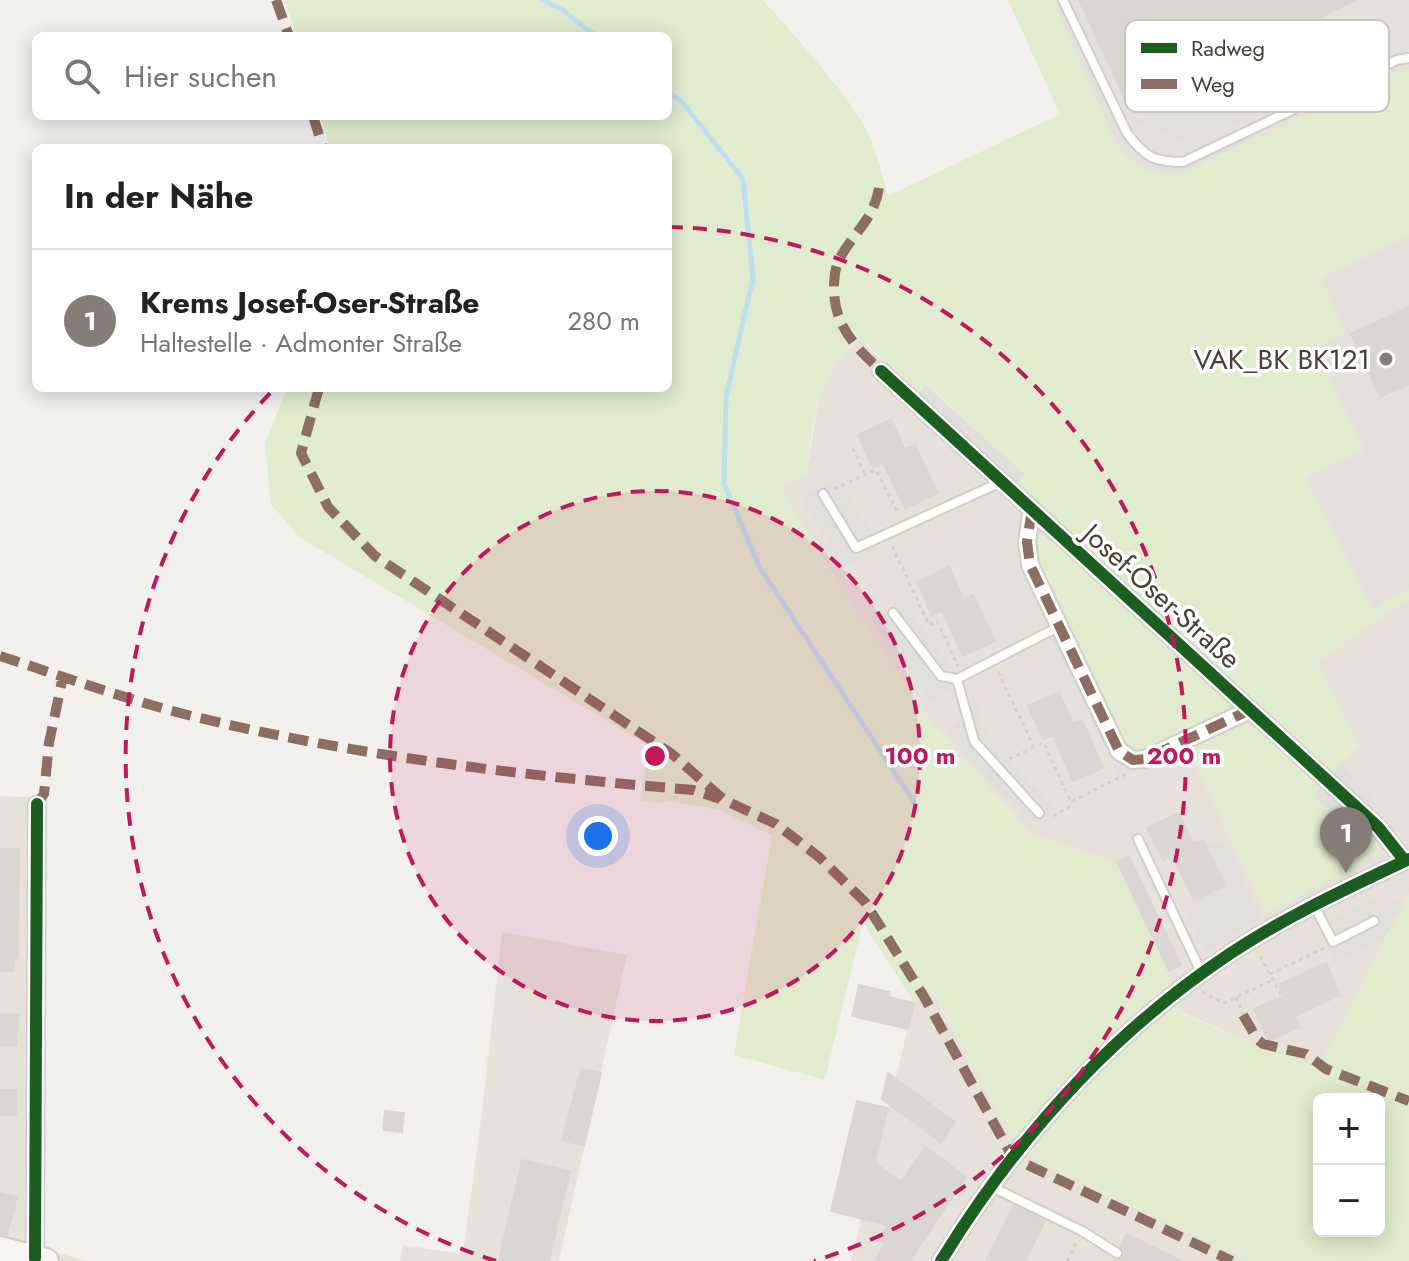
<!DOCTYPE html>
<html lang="de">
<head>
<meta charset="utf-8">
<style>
	body { margin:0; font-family:Jost,sans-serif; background:#f6f6f6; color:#222 }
	.controls { position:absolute; right:24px; bottom:24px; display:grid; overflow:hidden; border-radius:12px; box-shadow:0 4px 20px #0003 }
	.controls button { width:72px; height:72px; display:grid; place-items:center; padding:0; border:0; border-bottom:2px solid #e0e0e0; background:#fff; color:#222; font:40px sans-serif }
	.you { position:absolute; left:598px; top:836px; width:28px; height:28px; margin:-20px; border:6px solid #fff; border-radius:50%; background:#1a73e8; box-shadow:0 0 0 12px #1a73e833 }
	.badge { display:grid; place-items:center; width:52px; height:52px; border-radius:50%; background:#847e77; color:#fff; font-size:26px; font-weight:700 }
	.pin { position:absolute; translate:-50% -66px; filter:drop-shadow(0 2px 4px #0008) }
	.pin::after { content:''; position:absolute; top:42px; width:28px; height:24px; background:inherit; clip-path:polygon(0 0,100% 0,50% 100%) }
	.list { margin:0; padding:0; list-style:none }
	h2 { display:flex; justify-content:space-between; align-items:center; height:104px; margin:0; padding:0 32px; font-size:34px }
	h2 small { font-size:26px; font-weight:400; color:#767676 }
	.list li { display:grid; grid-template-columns:52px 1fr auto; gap:24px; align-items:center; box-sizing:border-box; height:144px; padding:0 32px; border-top:2px solid #e0e0e0 }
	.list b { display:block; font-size:30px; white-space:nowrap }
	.list p { margin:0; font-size:26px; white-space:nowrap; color:#767676 }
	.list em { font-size:26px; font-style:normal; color:#767676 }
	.icon { flex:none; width:44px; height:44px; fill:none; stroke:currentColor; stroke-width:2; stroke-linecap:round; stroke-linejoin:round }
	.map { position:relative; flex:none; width:1409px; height:1261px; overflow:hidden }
	.search { position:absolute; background:#fff; box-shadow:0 4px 20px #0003; left:32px; top:32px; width:640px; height:88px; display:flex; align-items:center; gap:20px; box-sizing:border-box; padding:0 28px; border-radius:12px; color:#767676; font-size:30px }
	.panel { position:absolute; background:#fff; box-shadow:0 4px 20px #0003; left:32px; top:144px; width:640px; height:248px; border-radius:12px }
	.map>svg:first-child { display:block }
</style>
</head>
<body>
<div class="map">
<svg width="1409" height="1261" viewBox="0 0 1409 1261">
	<rect width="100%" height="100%" fill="#f2f0ed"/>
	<!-- residential -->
	<path fill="#e6e2da" d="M859,338L917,394L1025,474L1358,745L1317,663L1409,598V1097L1322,1062L1318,1069L1182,1013L1169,971L1117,863L1030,834L930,722L848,599L787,501L781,485L806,474L819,398L835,363Z
		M0,796L45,798L43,1235L46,1245L54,1252L88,1261H0Z
		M502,932L627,955L559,1261H400L403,1245L463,1254L481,1120Z
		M933,992L1010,1135L1035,1161L1251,1261H851L914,1003Z"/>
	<!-- industrial -->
	<path fill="#e4e0dc" d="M1008,0H1409V598L1317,663Z"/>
	<!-- green -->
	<path fill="#e1ecce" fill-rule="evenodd" d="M284,0H763C796,38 833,77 861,120C875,142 881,171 888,196L1060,114L1008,0H1054L1114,140C1134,168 1146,174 1181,173L1401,70H1409V236L1321,278L1346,332L1315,348L1364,450L1305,477L1373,609L1409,588V598L1317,663L1358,745L1332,773L1016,484L1025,474L927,385L918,395L860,338C817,376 813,420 806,474L781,485L787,501L848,599L930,722L1030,834L1117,862L1169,971L1182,1014L1318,1068L1409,893V1261H1251L1035,1161L1010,1136L934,993L914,1003L863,922L825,1080L734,1055L772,835L719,810L664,800L663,804L640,800L649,746L299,537L271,504L265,443L287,388H668V148H330L321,116H668V36H297ZM1319,1099H1379V1231H1319Z
		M1040,534L1047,536L1224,695L1228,706L1225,713L1145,753L1130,751L1124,746L1035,563L1033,544Z
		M1243,725H1253L1259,728L1321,787L1314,796L1362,840L1371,832C1380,837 1381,847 1376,856L1266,913L1188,750Z"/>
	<!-- parking -->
	<path fill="#e1dfdc" d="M1349,23L1405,44L1192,144L1134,121Z
		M926,385L1025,474L1016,484L918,395Z
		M839,477L880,546L843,568L801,500Z
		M901,599L954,670L950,689L932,702L872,621Z
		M1058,636L1123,773L1118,775L1052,639Z
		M977,702L985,731L1054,809L1032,828L946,732L960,719L958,707Z
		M1341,764L1376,796L1367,805L1332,773Z
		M1321,787L1371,832L1363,840L1313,795Z
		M1203,840L1229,848L1262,916L1206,953L1183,905L1225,885Z
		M1383,895L1402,905L1385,937L1335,962L1318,928Z"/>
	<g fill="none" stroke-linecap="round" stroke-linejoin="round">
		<!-- stream -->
		<path stroke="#bedeef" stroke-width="5" d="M542,0L561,9L596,36
			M668,91L683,103L743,179L753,278L726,397L724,484L760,568L916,805"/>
	</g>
	<!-- building -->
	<path fill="#dad7d3" stroke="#dad7d3" stroke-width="2" d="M1079,0H1356L1129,107Z
		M1409,307V384L1380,397L1351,334Z
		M891,419L905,450L915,445L937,493L905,509L883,463L873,468L858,435Z
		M949,567L963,599L973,595L995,641L963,656L942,610L932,615L917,582Z
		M1059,692L1073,724L1082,720L1103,768L1073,781L1053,735L1043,739L1028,706Z
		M1179,813L1193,844L1203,840L1225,886L1194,900L1172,855L1163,860L1147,828Z
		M0,849H19L18,958H14V971H0Z
		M1129,857L1181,965L1169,971L1117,862Z
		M1326,963L1340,995L1295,1016L1300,1027L1268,1041L1254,1009L1284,996L1280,984Z
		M859,985L890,992L888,997L914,1003L908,1029L852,1016Z
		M0,1014L18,1015L16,1045H0Z
		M581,1069L601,1073L584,1146L562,1140Z
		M888,1073L955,1122L941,1142L882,1099Z
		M0,1090H16V1115H0Z
		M857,1101L888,1108L875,1163L901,1182L925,1147L966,1177L910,1261H875L885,1244L879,1240L888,1225L831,1211Z
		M385,1111L404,1113L402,1132L383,1130Z
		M522,1160L570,1171L549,1261H499Z
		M0,1193L17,1197L7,1235L0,1234Z
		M1014,1205L1045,1221L1025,1261H986Z
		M1126,1234L1182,1261H1113L1123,1256V1250L1120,1247Z"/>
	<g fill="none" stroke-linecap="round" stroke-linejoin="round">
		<defs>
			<path id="service" d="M1063,0L1127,133C1145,157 1153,162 1183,162L1397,60L1409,58
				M823,494L856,548L1001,482
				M893,613L941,676L957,679L1058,627
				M957,679L974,741L1039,813
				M1138,839L1202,974
				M1314,905L1333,942L1374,921
				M992,1187L1082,1231L1117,1253"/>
			<path id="minor" d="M881,371L1378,827L1405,861
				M1032,509L1027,542L1030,565L1119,751L1133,760L1145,759L1250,710
				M35,1258L37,804
				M941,1261C1016,1139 1112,1032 1231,953C1287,916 1348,888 1409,859"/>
			<path id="secondary" d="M0,1249L46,1261"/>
		</defs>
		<!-- service casing -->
		<use href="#service" stroke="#d0ceca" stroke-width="12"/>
		<!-- minor casing -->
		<use href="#minor" stroke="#d0ceca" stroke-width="20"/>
		<!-- secondary casing -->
		<use href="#secondary" stroke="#d1cdc4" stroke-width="28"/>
		<!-- path -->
		<path stroke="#d2d0cb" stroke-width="3" stroke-dasharray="4 4" stroke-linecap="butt" d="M853,448L865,475
			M834,489L876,470L899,515
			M892,546L929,625L937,621L958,666
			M998,672L1034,747L1044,743L1071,802L1126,774
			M1009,759L1034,747
			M1053,816L1068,808L1071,802
			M1260,956L1281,995
			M1270,974L1324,948
			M1202,992L1224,1003L1273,980
			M1236,997L1243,1015
			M1067,1261L1077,1241"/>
		<!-- service -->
		<use href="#service" stroke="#fdfdfc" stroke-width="8"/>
		<!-- minor -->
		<use href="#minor" stroke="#fdfdfc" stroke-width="16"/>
		<!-- secondary -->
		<use href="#secondary" stroke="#f7f5f0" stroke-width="24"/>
		<!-- quiet -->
		<path stroke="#8d6e63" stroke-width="10" stroke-dasharray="20 10" stroke-linecap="butt" d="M276,0L289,36
			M313,116L323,148
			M879,188C874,219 854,232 840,258C835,266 834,279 834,289C834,328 859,351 887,376
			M319,388L301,453L328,507L375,556L672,754L724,800L776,824L819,857L865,902L923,995L1013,1158L1232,1261
			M1032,509L1027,542L1030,565L1119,751L1133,760L1145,759L1250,710
			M0,656C65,677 130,701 196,717C359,757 527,776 693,790L720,799
			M37,804L44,794L49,743L63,676
			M1243,1015L1257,1039L1263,1044L1306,1054L1326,1069L1409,1101"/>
		<defs>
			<path id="cycleway" d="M881,371L1378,827L1405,861
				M35,1258L37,804
				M941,1261C1016,1139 1112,1032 1231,953C1287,916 1348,888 1409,859"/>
		</defs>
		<!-- cycleway casing -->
		<use href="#cycleway" stroke="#fff" stroke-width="17"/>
		<!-- cycleway -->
		<use href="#cycleway" stroke="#1b5e20" stroke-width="12"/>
	</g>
	<!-- distance rings -->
	<circle cx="655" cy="756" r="265" fill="#c2185b" fill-opacity=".12"/>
	<g fill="none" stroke="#c2185b" stroke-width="4" stroke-dasharray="14 10">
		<circle cx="655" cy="756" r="265"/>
		<path d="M496 1261A529 529 0 0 1 274 389M669 227A529 529 0 0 1 814 1261"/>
	</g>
	<!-- markers -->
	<circle fill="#847e77" stroke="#fff" stroke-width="3" cx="1386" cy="359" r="8"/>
	<g text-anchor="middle" stroke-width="7" stroke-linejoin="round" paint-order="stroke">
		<!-- poi labels -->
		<g font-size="28" fill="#494138" stroke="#fff" text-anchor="end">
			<text x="1370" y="369">VAK_BK BK121</text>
		</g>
		<!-- street labels -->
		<g font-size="28" fill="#494138" stroke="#fff">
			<text transform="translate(1162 596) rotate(42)" y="10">Josef-Oser-Straße</text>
		</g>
	</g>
	<!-- legend -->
	<rect x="1125" y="20" width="264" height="92" rx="12" fill="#fff" stroke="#c8c6c3" stroke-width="2"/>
	<rect x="1141" y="43" width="36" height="10" fill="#1b5e20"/>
	<rect x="1141" y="79" width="36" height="10" fill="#8d6e63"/>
	<g font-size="22" fill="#494138">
		<text x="1191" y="56">Radweg</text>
		<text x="1191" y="92">Weg</text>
	</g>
	<circle cx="655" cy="756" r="12" fill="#c2185b" stroke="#fff" stroke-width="4"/>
	<g font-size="24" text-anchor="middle" font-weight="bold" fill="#c2185b" stroke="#fff" stroke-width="7" stroke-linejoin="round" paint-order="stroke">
		<text x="920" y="764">100 m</text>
		<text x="1184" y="764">200 m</text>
	</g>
</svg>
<div class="controls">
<button>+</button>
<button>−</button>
</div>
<div class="you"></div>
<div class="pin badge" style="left:1346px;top:873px">1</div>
<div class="search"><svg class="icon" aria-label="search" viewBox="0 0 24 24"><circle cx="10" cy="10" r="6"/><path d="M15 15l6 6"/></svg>Hier suchen</div>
<section class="panel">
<h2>In der Nähe<small></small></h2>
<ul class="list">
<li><span class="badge">1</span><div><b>Krems Josef-Oser-Straße</b><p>Haltestelle · Admonter Straße</p></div><em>280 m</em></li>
</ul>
</section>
</div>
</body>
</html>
